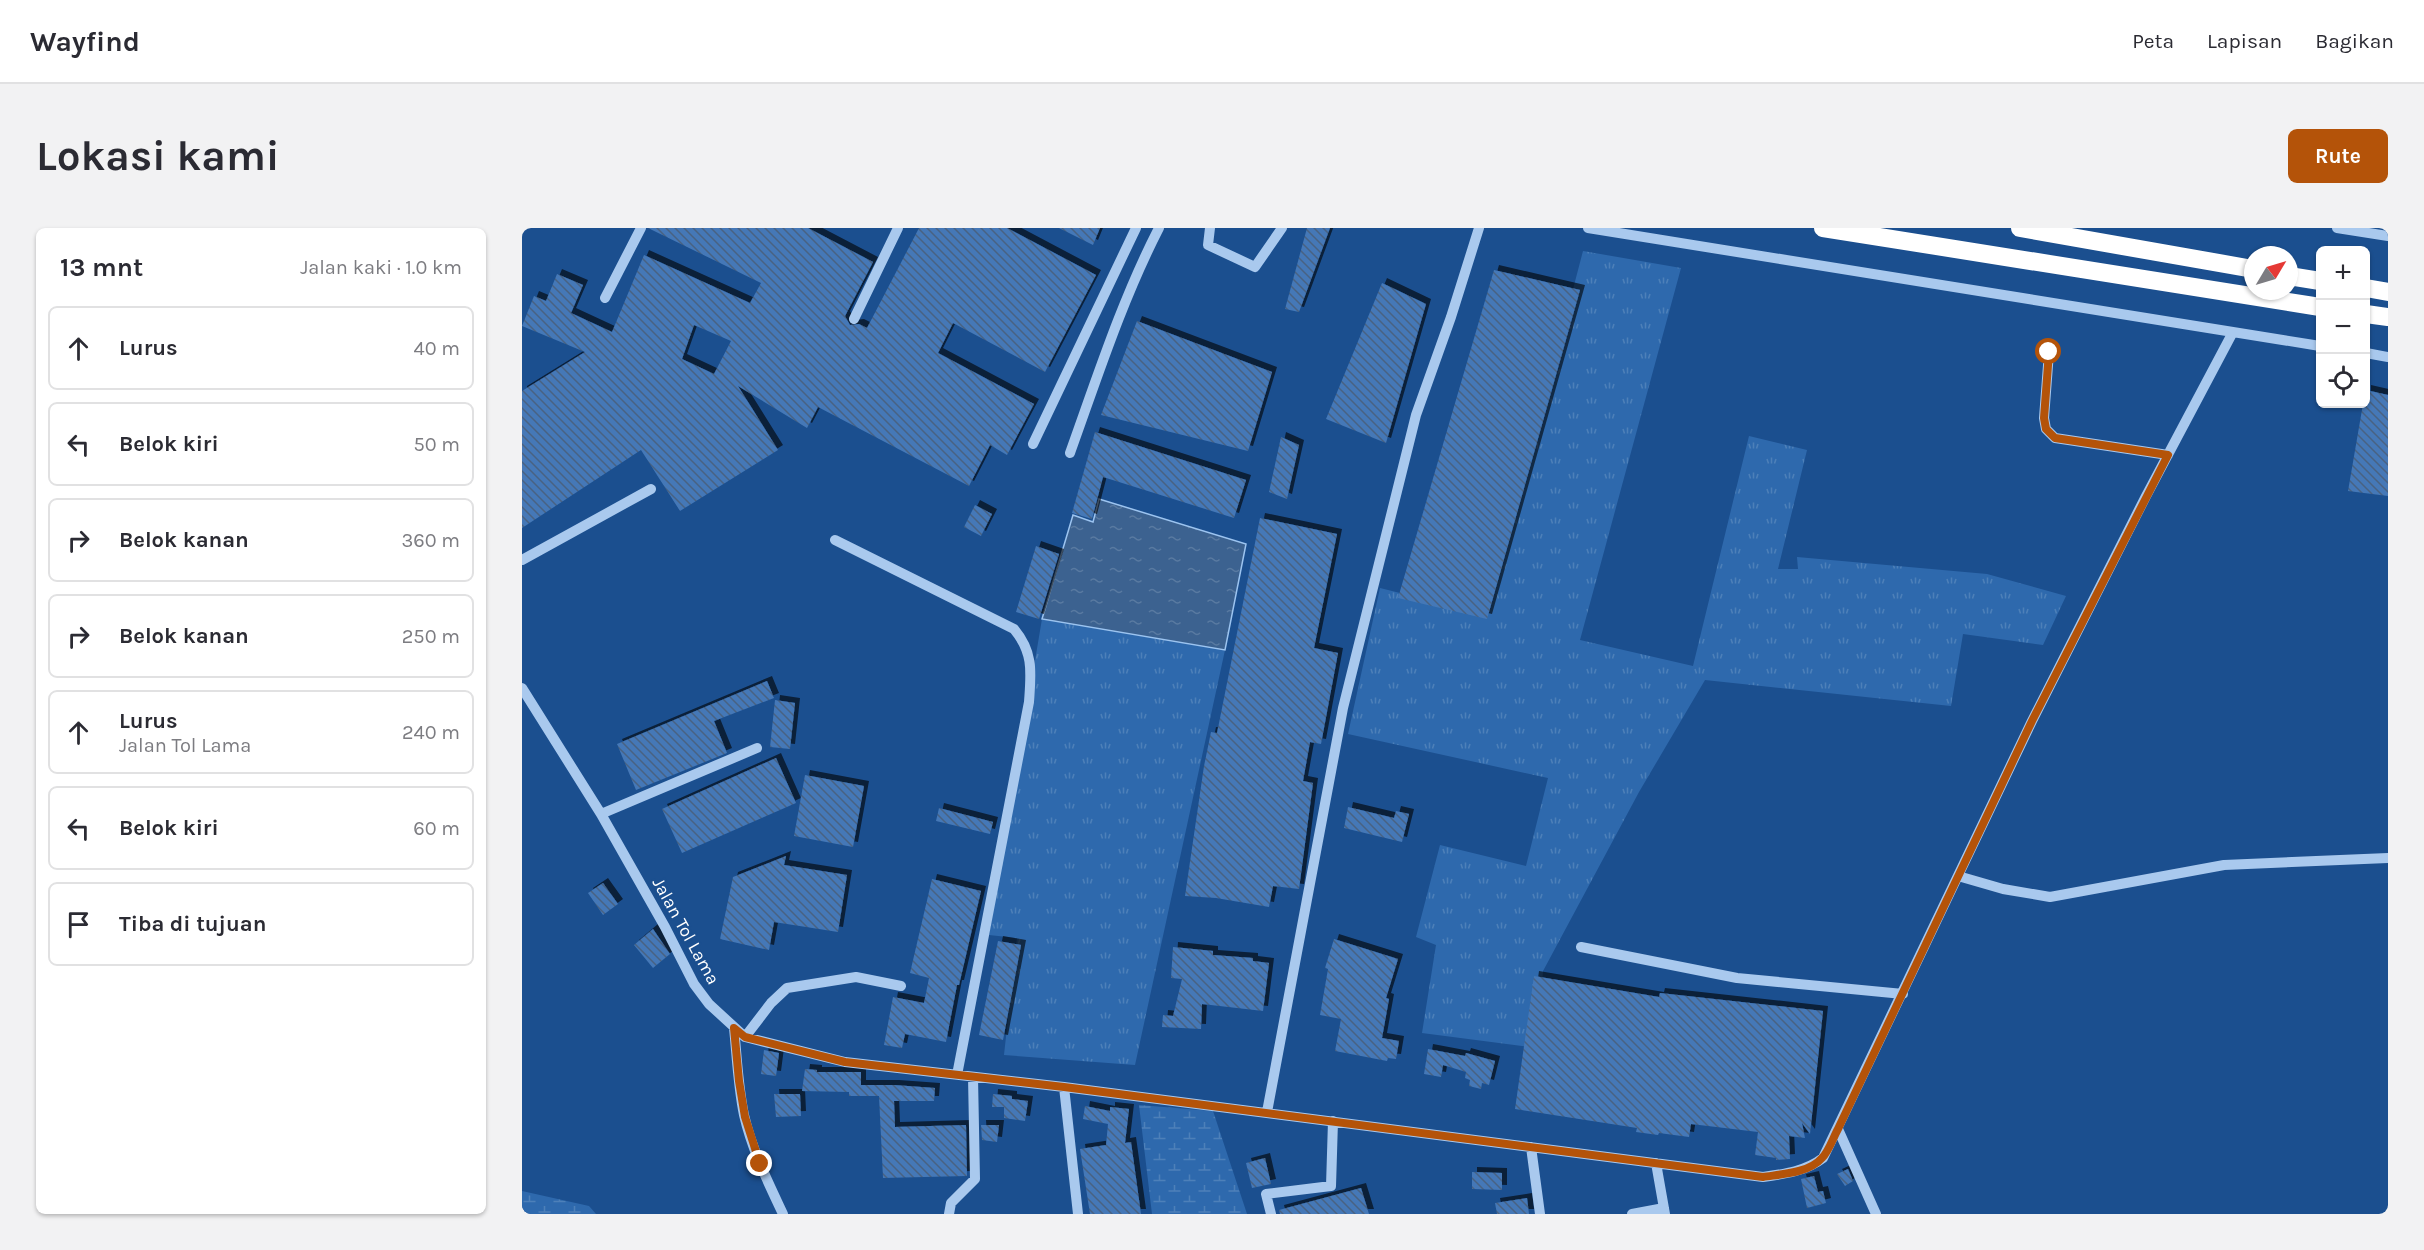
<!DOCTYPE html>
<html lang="id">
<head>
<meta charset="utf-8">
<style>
	body { margin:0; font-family:Karla,sans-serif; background:#f2f2f3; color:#2b2b33 }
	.controls { position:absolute; right:18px; top:18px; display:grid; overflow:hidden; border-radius:9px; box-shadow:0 2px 4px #0004 }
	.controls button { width:54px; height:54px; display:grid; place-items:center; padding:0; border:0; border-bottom:2px solid #e1e1e2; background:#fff; color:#2b2b33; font:30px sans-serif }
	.compass { position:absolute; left:1722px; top:18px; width:54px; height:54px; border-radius:50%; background:#fff; box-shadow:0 2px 4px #0004; rotate:52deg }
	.stop { position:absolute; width:18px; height:18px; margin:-14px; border:4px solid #b45309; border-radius:50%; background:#fff }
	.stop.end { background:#b45309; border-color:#fff; box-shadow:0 2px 6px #0008 }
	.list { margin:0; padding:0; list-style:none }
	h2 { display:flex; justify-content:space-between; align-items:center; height:78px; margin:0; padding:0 24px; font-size:26px }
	h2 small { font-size:20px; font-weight:400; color:#7c7c81 }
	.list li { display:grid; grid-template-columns:39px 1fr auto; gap:18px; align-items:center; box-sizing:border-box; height:84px; margin:0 12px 12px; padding:0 12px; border:2px solid #e1e1e2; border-radius:9px }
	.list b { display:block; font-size:22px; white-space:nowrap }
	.list p { margin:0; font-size:20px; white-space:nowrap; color:#7c7c81 }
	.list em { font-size:20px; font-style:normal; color:#7c7c81 }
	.icon { flex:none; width:33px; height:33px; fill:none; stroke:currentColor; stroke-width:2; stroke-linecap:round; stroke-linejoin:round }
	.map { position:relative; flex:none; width:1866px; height:986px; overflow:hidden; border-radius:9px }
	header { display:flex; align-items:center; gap:36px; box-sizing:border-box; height:84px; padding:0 30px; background:#fff; border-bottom:2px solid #e1e1e2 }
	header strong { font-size:28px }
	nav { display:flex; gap:33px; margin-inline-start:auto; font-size:21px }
	.intro { display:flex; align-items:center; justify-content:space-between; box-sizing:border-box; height:144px; padding:0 36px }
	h1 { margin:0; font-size:42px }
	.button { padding:15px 27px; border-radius:9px; background:#b45309; color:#fff; font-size:21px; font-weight:700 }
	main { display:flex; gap:36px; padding:0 36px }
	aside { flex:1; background:#fff; border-radius:9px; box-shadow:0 2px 4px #0004 }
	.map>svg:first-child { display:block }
</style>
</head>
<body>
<header>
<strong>Wayfind</strong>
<nav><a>Peta</a><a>Lapisan</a><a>Bagikan</a></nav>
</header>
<div class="intro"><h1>Lokasi kami</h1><a class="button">Rute</a></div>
<main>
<aside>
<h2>13 mnt<small>Jalan kaki · 1.0 km</small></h2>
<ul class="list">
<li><svg class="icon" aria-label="ahead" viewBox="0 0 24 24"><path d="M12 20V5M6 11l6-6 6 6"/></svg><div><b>Lurus</b></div><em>40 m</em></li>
<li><svg class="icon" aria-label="left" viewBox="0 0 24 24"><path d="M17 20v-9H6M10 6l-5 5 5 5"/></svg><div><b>Belok kiri</b></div><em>50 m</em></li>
<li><svg class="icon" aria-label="right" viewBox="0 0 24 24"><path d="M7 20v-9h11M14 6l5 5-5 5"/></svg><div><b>Belok kanan</b></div><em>360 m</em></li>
<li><svg class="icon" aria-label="right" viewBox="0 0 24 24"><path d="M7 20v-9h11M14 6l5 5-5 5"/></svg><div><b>Belok kanan</b></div><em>250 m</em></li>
<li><svg class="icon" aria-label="ahead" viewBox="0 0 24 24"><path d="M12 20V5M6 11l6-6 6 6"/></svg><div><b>Lurus</b><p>Jalan Tol Lama</p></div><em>240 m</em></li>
<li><svg class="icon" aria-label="left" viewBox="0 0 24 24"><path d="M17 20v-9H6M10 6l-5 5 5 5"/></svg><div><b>Belok kiri</b></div><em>60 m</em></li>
<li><svg class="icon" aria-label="arrive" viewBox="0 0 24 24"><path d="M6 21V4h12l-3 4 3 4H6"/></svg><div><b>Tiba di tujuan</b></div></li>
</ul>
</aside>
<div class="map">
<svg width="1866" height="986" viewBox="0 0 1866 986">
	<defs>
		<pattern id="grass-tufts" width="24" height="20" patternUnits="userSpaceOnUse" patternTransform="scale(1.5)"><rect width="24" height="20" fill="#2e69ad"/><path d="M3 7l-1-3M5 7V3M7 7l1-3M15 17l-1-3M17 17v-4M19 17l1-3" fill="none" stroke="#4d80b9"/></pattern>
		<pattern id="wetland-marsh" width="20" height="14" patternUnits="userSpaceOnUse" patternTransform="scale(1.5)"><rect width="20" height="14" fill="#2e69ad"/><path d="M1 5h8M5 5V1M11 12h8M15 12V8" fill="none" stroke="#4d80b9"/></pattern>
		<pattern id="water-ripples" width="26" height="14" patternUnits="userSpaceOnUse" patternTransform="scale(1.5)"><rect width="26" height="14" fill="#3c6290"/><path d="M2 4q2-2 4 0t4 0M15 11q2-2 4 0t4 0" fill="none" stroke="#597aa1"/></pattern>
		<pattern id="building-back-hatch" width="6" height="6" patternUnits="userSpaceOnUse" patternTransform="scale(1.5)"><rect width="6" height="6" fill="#4478b7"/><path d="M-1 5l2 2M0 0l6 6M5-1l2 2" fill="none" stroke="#486282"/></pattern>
		<filter id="shadow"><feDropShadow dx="5" dy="-5" stdDeviation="0" flood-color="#0009"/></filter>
	</defs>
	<rect width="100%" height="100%" fill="#1b4f8f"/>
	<!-- grass -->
	<path fill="url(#grass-tufts)" d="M1061,23L1159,40L1058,412L1171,438L1227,208L1285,222L1256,341H1276L1275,329L1465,346L1544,368L1521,417L1441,406L1429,478L1183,452L1117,564L1021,743L1015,820L900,805L914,717L894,709L918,617L1004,638L1026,550L826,506L858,360L966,387Z
		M520,391L703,422L613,837L482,827L495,710L467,707Z"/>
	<!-- wetland -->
	<path fill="url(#wetland-marsh)" d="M617,877L691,883L725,986H630Z
		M0,963L67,978L74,986H0Z"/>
	<!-- water -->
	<path fill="url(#water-ripples)" stroke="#9cc4f0" stroke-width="1.5" d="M577,271L724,316L703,422L520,391L551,287L571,294Z"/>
	<!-- building -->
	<path fill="url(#building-back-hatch)" fill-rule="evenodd" filter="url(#shadow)" d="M126,0H286L351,34L323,88L328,97L337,96L345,100L397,0H485L574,47L523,144L431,95L416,125L512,176L485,227L468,217L447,258L296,179L285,200L216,158L256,222L158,283L119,222L0,300V163L63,124L0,98L12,68L24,73L35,46L61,57L49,85L90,104L122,27L228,75L239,55ZM172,97L209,113L192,146L160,131Z
		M537,0H578L571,17Z
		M785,0H808L777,84L763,81Z
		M972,42L1058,62L965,391L876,370Z
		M860,55L904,76L864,215L804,191Z
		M615,93L750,144L726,223L579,187Z
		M1844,162L1866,167V268L1826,263L1841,176H1844Z
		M573,204L724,252L712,290L581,249L570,291L550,285Z
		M759,209L777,217L765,271L747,264Z
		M453,277L470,286L459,308L442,299Z
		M738,290L815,306L792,420L816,425L799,516L788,514L781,553L791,555L777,661L751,658L747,679L694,670L663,668L682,538L689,504L695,505Z
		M514,318L537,326L517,391L494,384Z
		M245,453L252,470L192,493L205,525L114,562L95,516Z
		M253,472L273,475L268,521L248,519Z
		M254,530L274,575L160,625L140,581Z
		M283,547L342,558L331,619L272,608Z
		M826,579L872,590L874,583L887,586L880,614L822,600Z
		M417,580L471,594L468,606L414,593Z
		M264,628L262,637L325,647L316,704L252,694L247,722L198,711L211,649Z
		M410,651L459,663L437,757H435L424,814L383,806L380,820L362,817L371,769L402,775L407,750L388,745Z
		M81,655L96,676L81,687L66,665Z
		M131,701L148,726L131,740L112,717Z
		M812,711L876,731L864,770L867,771L860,810L877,813L874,831L866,830L865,833L813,823L819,791L798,787L806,741L803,740Z
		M476,713L499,717L481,812L457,807Z
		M651,719L691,723V727L731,730V733L747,735L741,783L680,776L679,801L640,799L641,787L651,788L660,751L649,750Z
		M1012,748L1137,769L1138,765L1301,783L1288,906L1280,895L1283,910L1267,908L1268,931L1254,932V930L1233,927L1236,904L1169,896L1167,909L1137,905L1136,907L1114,904L1115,900L993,881Z
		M906,821L943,828L944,825L973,833L967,857L960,855L959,861L947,858L948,852L943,850L944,844L921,837L919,849L902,846Z
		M242,822L257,825L254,848L239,846Z
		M283,841L295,842V844H339V857H372L413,860L412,873H372L373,899L444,897L445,948L361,950L357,868H327V864L280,863Z
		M252,866H278L279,888L254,889Z
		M471,866L490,868V871L506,873L503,893L482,890V879H470Z
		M563,878L588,883V879L607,881L603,915L609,914L619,986H568L558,921L584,917L586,896L561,891Z
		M459,897H477L475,914L460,912Z
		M743,930L749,956L730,960L724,935Z
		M1326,941L1331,953L1323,958L1315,946Z
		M950,944L980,945V962L950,961Z
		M1292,948L1296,964L1301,963L1304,975L1285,980L1279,951Z
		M839,960L847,986H758L757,982Z
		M1005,970L1007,986H975L973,975Z"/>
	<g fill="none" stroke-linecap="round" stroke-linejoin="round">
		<!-- minor -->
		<path stroke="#a9c9ee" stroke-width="10" d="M688,0L686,17L733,39L760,0
			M1066,0L1798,118
			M1815,0L1866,8
			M83,70L119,0
			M332,91L376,0
			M1527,124L1522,190L1524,201L1533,210L1646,227
			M1844,125L1866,129
			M511,216L614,0
			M548,225C575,150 600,72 637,0
			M313,312L492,401C512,425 509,445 507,474L435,847
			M0,332L129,261
			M0,460L79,586L143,699L172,756L187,776L223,809L323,834L542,859L1241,949C1263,946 1284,943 1301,930L1510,493L1623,270L1711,104
			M79,586L235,520
			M1436,648L1481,661L1528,669L1702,637L1866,630
			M1059,719L1215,750L1381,766
			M212,800C215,829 216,858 222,887C230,922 246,954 261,986
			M223,809L249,775L265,760L334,749L379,758
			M542,859L556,986
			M745,884L821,480L894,187L929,89L957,0
			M1316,901L1354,986
			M1009,919L1018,986
			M1134,935L1143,986
			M427,986L429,975L453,951L451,849
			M749,986L744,966L809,958L811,893
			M1110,986L1142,980"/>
		<!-- highway -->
		<path stroke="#fff" stroke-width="18" d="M1301,0L1798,79
			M1498,0L1731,41
			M1767,48L1798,53
			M1844,60L1866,64
			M1844,86L1866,89"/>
	</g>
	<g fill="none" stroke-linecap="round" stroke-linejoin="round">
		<!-- route -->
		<path stroke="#b45309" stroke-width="8" d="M238,936L223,889L217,853L212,800L223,809L323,834L542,859L1241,949C1260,946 1287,945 1300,930C1307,923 1311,910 1316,901L1510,493L1646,227L1533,210L1524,201L1522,190L1527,124"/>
	</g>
	<g text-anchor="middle" stroke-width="4.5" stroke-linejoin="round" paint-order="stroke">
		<!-- street labels -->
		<g font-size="18" fill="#fff" stroke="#1b4f8f">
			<text transform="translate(164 703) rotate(61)" y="6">Jalan Tol Lama</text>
		</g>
	</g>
</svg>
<div class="controls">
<button>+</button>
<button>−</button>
<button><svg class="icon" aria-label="locate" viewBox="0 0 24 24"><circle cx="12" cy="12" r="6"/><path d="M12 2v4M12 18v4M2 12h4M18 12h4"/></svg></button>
</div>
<svg class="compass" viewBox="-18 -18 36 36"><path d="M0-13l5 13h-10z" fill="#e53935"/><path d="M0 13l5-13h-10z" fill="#7c7c81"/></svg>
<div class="stop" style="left:1527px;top:124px"></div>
<div class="stop end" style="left:238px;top:936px"></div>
</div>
</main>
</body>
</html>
